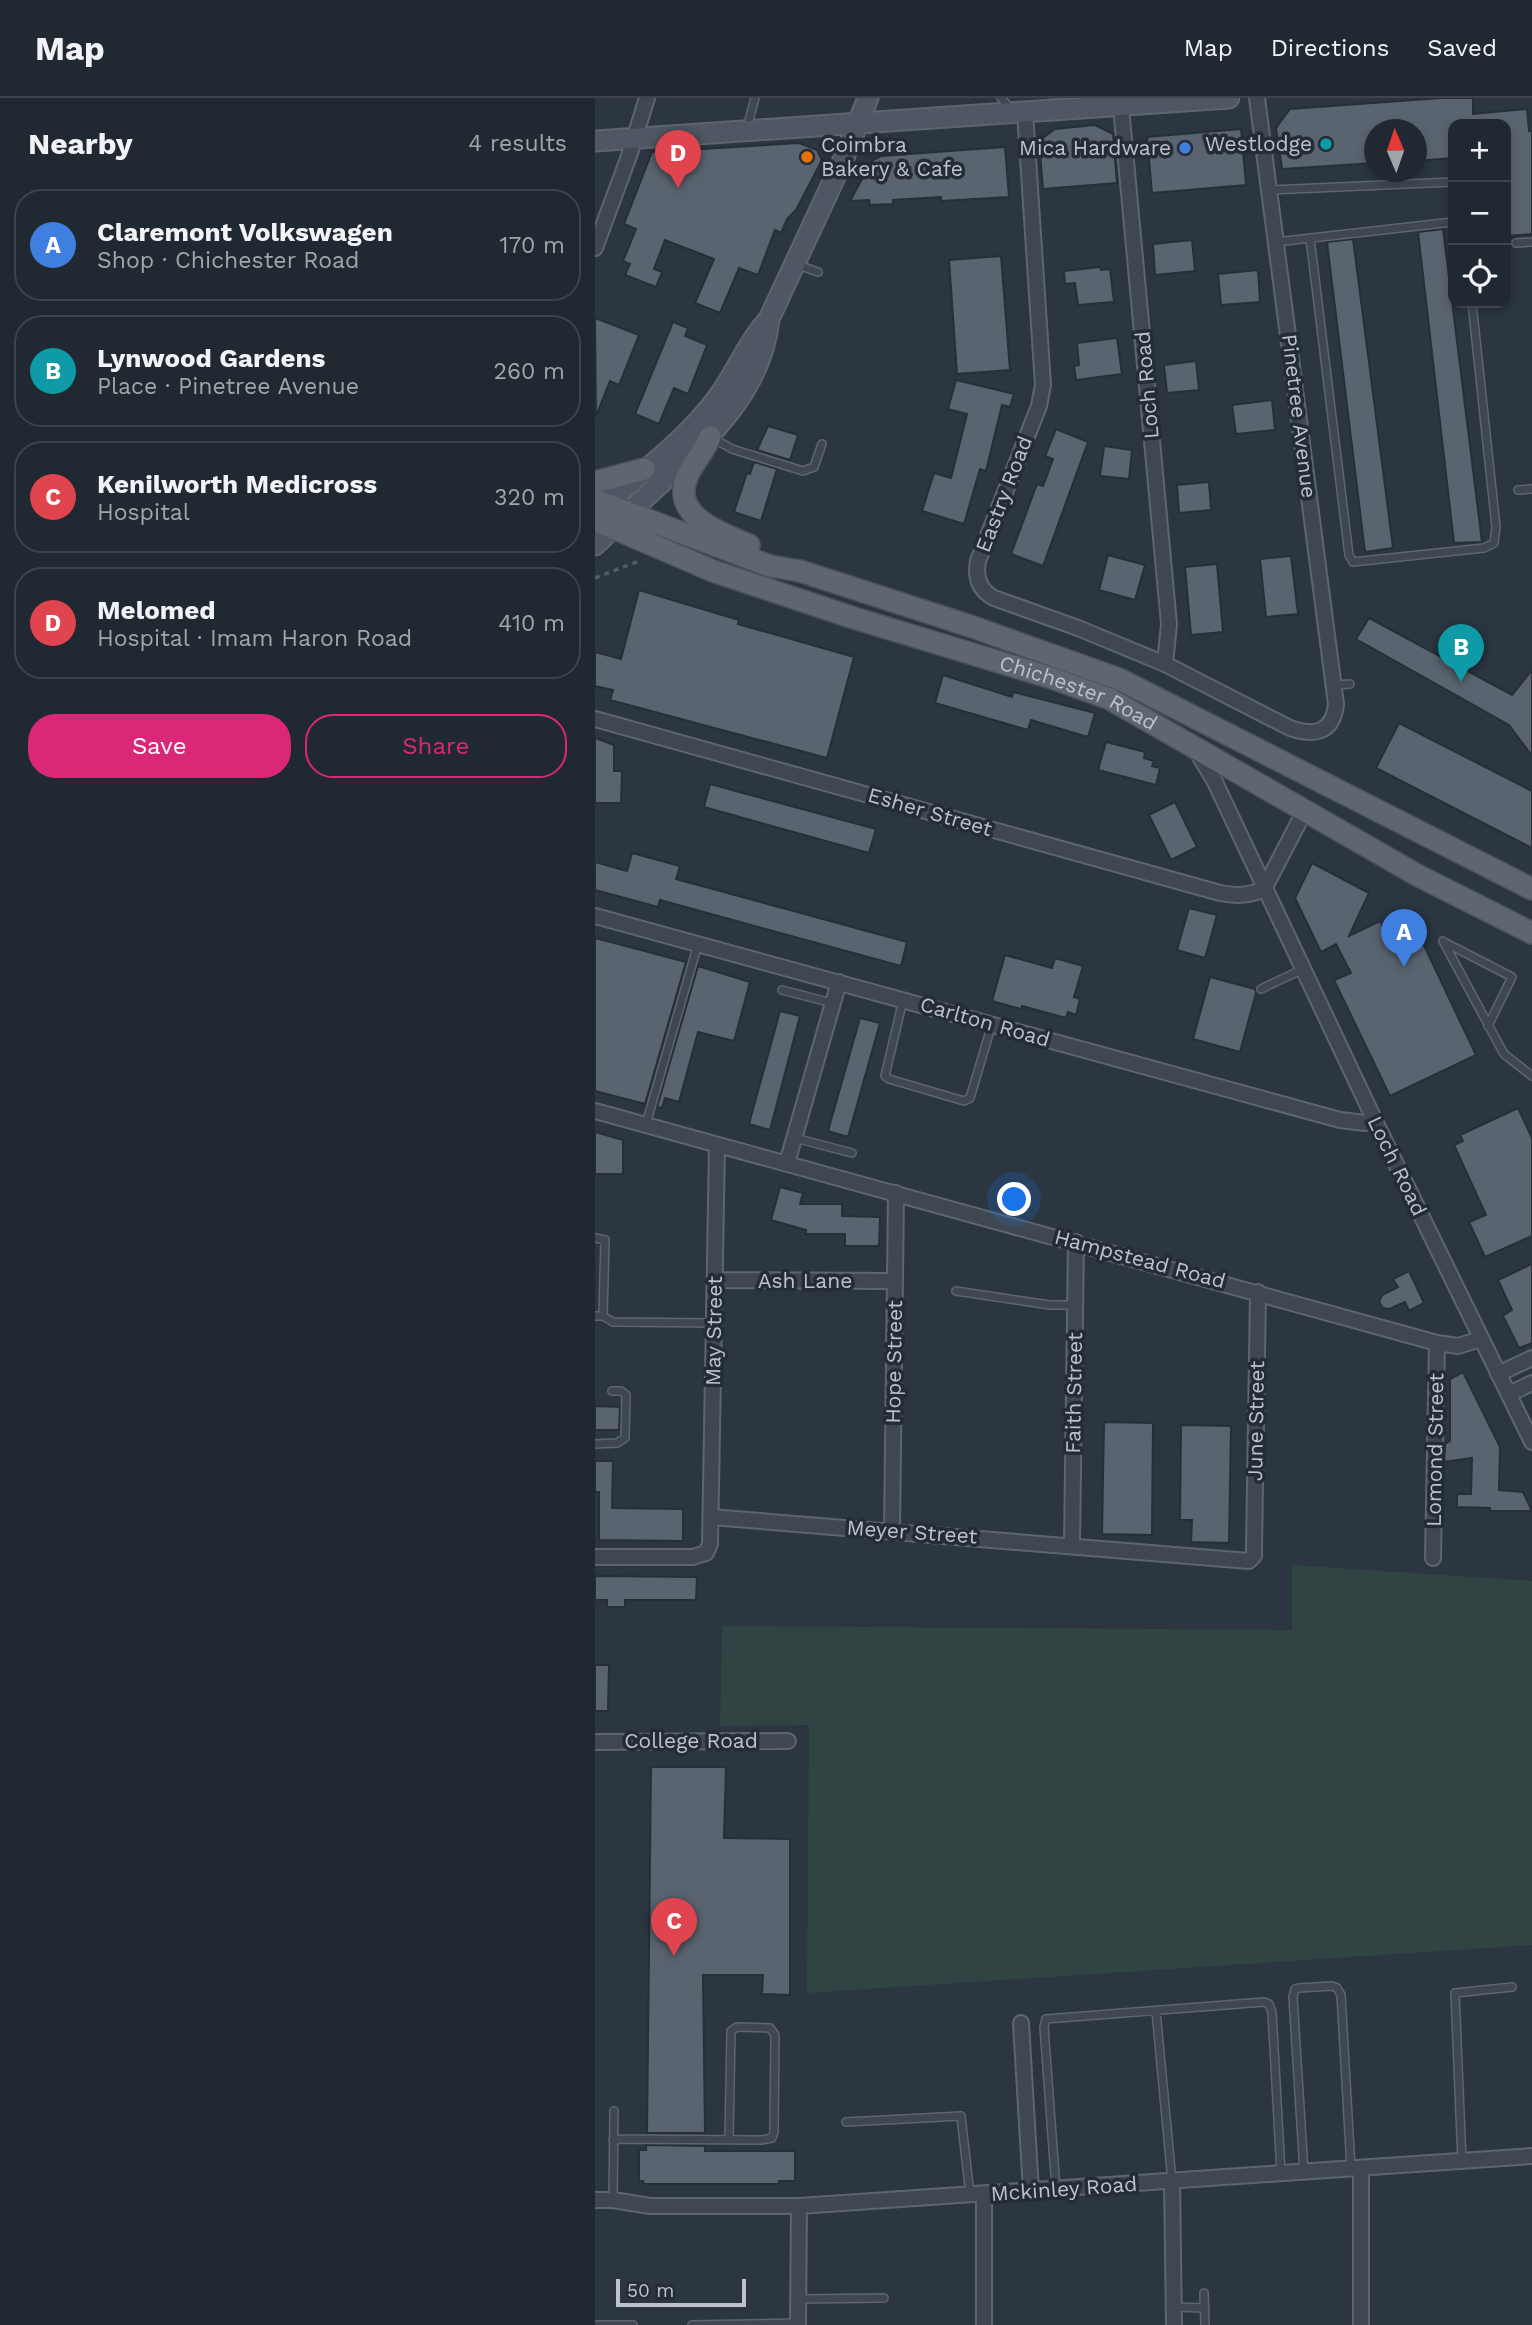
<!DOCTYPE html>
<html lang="en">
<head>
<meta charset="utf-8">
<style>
	body { margin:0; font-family:"Work Sans",sans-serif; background:#2d343d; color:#f1f3f6 }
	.controls { position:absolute; right:21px; top:21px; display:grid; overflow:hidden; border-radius:14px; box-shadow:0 4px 10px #0003 }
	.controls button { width:63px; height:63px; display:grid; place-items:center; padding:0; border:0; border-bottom:2px solid #3d444d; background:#202831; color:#f1f3f6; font:35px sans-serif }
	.compass { position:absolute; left:769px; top:21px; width:63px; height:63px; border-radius:50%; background:#202831; box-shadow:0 4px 10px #0003; rotate:358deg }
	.scale { position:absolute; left:21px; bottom:18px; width:130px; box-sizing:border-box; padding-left:7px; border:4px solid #bcc3cb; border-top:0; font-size:19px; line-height:24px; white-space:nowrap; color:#bcc3cb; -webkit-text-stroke:5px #242d36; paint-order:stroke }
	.you { position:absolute; left:420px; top:1102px; width:24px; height:24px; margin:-18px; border:5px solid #fff; border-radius:50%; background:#1a73e8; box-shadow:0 0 0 10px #1a73e833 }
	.badge { display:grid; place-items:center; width:46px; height:46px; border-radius:50%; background:#db2777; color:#fff; font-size:23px; font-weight:700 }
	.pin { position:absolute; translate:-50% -58px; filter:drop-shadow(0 2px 4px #0008) }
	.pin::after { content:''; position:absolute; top:37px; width:24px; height:21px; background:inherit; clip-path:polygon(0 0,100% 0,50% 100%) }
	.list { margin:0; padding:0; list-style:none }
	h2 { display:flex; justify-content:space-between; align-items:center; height:91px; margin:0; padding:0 28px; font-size:30px }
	h2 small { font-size:23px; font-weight:400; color:#a2a6ab }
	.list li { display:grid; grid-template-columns:46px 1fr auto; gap:21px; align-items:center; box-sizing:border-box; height:112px; margin:0 14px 14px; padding:0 14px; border:2px solid #3d444d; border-radius:28px }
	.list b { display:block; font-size:26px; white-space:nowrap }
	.list p { margin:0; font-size:23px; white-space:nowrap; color:#a2a6ab }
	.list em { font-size:23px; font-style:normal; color:#a2a6ab }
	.actions { display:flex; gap:14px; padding:21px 28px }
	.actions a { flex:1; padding:16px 0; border:2px solid #db2777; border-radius:28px; text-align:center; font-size:24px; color:#db2777 }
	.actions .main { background:#db2777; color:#fff }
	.icon { flex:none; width:38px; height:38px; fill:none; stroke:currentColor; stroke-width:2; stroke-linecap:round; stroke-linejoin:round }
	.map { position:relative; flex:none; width:937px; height:2227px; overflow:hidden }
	header { display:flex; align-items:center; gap:42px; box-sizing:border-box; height:98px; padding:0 35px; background:#202831; border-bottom:2px solid #3d444d }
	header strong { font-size:33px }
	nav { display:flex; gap:38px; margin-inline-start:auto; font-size:24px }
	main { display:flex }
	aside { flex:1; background:#202831 }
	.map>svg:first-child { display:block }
</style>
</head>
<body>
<header>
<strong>Map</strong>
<nav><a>Map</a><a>Directions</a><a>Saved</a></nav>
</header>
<main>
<aside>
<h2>Nearby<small>4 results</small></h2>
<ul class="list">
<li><span class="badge" style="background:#3f7fe0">A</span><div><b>Claremont Volkswagen</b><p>Shop · Chichester Road</p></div><em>170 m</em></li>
<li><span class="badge" style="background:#0f9aa8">B</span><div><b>Lynwood Gardens</b><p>Place · Pinetree Avenue</p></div><em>260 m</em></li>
<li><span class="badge" style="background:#e0444e">C</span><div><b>Kenilworth Medicross</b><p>Hospital</p></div><em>320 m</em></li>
<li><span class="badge" style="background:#e0444e">D</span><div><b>Melomed</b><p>Hospital · Imam Haron Road</p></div><em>410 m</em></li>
</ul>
<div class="actions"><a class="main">Save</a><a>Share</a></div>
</aside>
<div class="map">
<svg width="937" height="2227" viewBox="0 0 937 2227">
	<rect width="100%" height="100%" fill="#2b3641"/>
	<!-- green -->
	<path fill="#304444" d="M697,1467L937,1483V1847L212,1895L214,1627L125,1628L127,1528L697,1532Z"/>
	<!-- building -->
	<path fill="#5a6470" stroke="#262f38" stroke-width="2" d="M846,0H878V16L932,11L934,33H937V136L911,138V26H858V60L822,63V32H780V65L687,71L681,30L695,11Z
		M500,27L518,36L522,85L448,91L444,43L460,31Z
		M646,31L651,87L557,95L552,39Z
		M204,45L222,52L227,62L201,112L192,121L186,135L180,132L163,177L144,170L125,215L100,205L119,161L70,142L59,171L67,174L61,189L30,177L35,166L28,163L41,131L29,126L57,54Z
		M410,49L414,99L346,103V99L298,102V106L275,107L274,102L255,103L277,63L286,58Z
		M848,131L887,444L859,445L823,134Z
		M758,141L798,450L770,454L732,144Z
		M597,142L600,173L560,177L558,146Z
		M406,158L415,272L362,276L354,162Z
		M505,169L506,172L515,171L519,204L483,207L480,185L470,186L469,173Z
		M663,172L665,204L626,207L623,176Z
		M0,220L44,237L24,287L15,283L1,318Z
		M78,224L93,230L90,238L112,247L93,296L79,290L64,326L40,316Z
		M522,240L527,276L481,282L479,268L484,267L482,245Z
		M601,263L604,292L572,295L569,267Z
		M361,282L419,296L415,309L407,307L391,373L385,371L369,426L327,413L339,375L356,380L372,316L353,311Z
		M677,302L680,332L641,336L637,307Z
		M173,328L203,337L195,362L162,352Z
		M461,331L493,344L448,468L416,456L442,386L448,388L458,361L450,358Z
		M509,348L537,352L534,381L505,378Z
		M159,364L182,371L166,423L139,414L152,375L155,376Z
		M614,384L616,412L584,415L582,387Z
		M513,457L550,467L540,502L504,492Z
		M696,458L703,516L671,519L665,461Z
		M622,466L628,534L596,537L590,469Z
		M44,492L144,522L143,526L259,559L232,660L15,602L18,592L0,588V554L26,561Z
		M774,520L917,597L937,572V658L914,627L761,541Z
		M348,577L417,599L418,594L500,615L493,639L436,622L433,632L340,605Z
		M804,625L937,693V750L781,670Z
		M0,640L19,647V673H27L26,705H0Z
		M511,644L550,654L549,660L559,663L557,668L565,670L561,687L503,672Z
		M115,686L281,731L274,755L109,709Z
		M580,704L602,749L576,762L554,717Z
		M37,755L85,768L81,781L312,844L306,868L65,802L63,809L0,792V764L32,773Z
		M717,765L774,795L754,838L785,823L798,851L825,839L881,957L795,998L739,882L756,875L741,846L726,854L700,800Z
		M594,810L622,817L610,860L582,852Z
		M0,840L91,864L50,1006L0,993Z
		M410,857L457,870L460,860L488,868L479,899L485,901L481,917L473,914L471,920L427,908L426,911L397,903Z
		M103,868L155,884L139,943L103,934L84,1004L70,1000L67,1010L62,1009Z
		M615,879L660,891L661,895L645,954L598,941Z
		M185,913L205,918L175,1032L154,1026Z
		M265,920L285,925L253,1039L233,1033Z
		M923,1010L937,1040V1138L890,1159L874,1124L891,1117L859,1047L868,1043L865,1037Z
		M0,1034L28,1042V1076H0Z
		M185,1089L208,1095L205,1106H247V1118L285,1119L284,1148H250V1136H211V1132L176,1122Z
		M937,1166V1245L924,1250L908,1218L917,1212L903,1182Z
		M814,1173L829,1205L814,1213L810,1204L794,1211L788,1210L784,1204L787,1197L803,1189L798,1181Z
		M868,1274L905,1349L904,1392L928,1394L937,1413H895V1410L862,1409V1396H876L877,1360L849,1364L850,1346L855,1343V1281Z
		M0,1308L25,1309L24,1332H0Z
		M509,1324L558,1325L557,1437L507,1436Z
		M586,1327L636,1328L634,1445L596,1444L597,1422H585Z
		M0,1363H18L17,1410L88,1411V1443L4,1442V1394H0Z
		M0,1478L102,1479L101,1502H30V1509H12V1502H0Z
		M0,1567H14L13,1613H0Z
		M56,1669H131L129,1740L195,1741V1897L167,1896L168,1877H108L110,2035H52Z
		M51,2047L110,2048V2053H200V2083H184V2086H49L48,2083H44V2052H51Z"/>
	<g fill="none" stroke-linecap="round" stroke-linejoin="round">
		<defs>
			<path id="lane" d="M406,0L417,12
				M152,30L160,0
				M674,92L858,84
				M715,140L754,457L758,464L889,450L899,445L901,429L877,205
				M681,144L858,124
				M921,145L937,144
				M200,166L223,174
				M116,339L137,351L208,373L219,369L227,346
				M923,392L937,391
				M739,587L755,586
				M848,843L909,956L937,978
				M849,844L917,879L893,928
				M666,891L708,871
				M187,892L237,905
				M308,902L290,978L294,981L369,1003L375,1000L397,926
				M51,1026L103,846
				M200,1040L257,1055
				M0,1140L10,1142L8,1218
				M361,1193L455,1207H480
				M0,1218H8L18,1224L118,1225
				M0,1346L22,1345L30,1340L31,1297L26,1293H17
				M561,1913L577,2083
				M251,2024L366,2018L375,2097
				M18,2041L166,2042L177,2040L179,2034L180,1937L175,1930L142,1929L136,1933L134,2042
				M867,2063L860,1895L917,1889
				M709,2074L698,1899L700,1891L704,1890L737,1888L742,1890L746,1897L756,2070
				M461,2091L449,1929L451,1921L669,1904L674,1906L677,1914L686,2075
				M18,2102L19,2013
				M609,2195L610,2227
				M204,2201L289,2200
				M579,2209L610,2210
				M0,2227H38
				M97,2227L203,2225"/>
			<path id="street" d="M526,9L574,526L570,566
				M430,15L448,287L444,308L383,463C380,479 384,492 399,500L483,530L570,566L695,630C718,638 738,636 741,606L662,0
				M0,150L34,58L52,0
				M0,621L625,795C642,798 653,798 669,791
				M602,654L619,682L780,1023L937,1344
				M669,791L709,714
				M0,818L745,1022L770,1025L780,1023
				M0,1013L842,1245L863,1248L886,1241
				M192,1065L244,884
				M119,1182L300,1183
				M903,1276L937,1260
				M914,1296L937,1285
				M116,1419L654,1463L659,1458V1452L663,1194
				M297,1433L301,1095
				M477,1447L481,1144
				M0,1459H98L111,1455L115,1446L122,1047
				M838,1460L842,1245
				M0,1644L193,1643
				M426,1925L436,2093
				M577,2083L579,2227
				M0,2102H18L55,2108H204L937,2058
				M203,2227L204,2108
				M389,2227V2096
				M766,2227V2070"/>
			<path id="secondary" d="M0,43L634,0
				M0,413C43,378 91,343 124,298C142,273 153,244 174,221L248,62L273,0
				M0,447C22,426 44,405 67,384C116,338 167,291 174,221"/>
			<g id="primary">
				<path d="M115,339C110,353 99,363 93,377C74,417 125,435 154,447"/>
				<path d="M0,384L49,371"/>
				<path d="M0,402L175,468L205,473L375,528L524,581L937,791"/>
				<path id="s1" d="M0,422L118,473L259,520L457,580L515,601L822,777L937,835"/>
			</g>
		</defs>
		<!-- lane casing -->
		<use href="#lane" stroke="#5d666e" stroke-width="10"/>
		<!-- street casing -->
		<use href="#street" stroke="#5d666e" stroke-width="18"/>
		<!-- secondary casing -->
		<use href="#secondary" stroke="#5d666e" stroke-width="23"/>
		<!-- primary casing -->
		<use href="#primary" stroke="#49515a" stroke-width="24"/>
		<!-- path -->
		<path stroke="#4d6061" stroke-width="3.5" stroke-dasharray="5 5" stroke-linecap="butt" d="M0,480L44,463"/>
		<!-- lane -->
		<use href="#lane" stroke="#3f4851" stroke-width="7"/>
		<!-- street -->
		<use href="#street" stroke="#3f4851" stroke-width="14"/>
		<!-- secondary -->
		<use href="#secondary" stroke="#4e5763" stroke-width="19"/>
		<!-- primary -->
		<use href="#primary" stroke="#5e6771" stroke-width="21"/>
	</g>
	<!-- markers -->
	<circle fill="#0f9aa8" stroke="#242d36" stroke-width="2.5" cx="731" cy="46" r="7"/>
	<circle fill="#3f7fe0" stroke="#242d36" stroke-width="2.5" cx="590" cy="50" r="7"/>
	<circle fill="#e8710a" stroke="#242d36" stroke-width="2.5" cx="212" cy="59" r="7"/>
	<g text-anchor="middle" stroke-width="7" stroke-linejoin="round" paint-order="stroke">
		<!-- poi labels -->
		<g font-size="21" fill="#bcc3cb" stroke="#242d36" text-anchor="end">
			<text x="717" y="53">Westlodge</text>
			<text x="226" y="54" text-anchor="start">Coimbra<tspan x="226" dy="24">Bakery &amp; Cafe</tspan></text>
			<text x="576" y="57">Mica Hardware</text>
		</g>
		<!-- street labels -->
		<g font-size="21" fill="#bcc3cb" stroke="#242d36">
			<text transform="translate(552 287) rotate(-95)" y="7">Loch Road</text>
			<text transform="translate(704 318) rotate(83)" y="7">Pinetree Avenue</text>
			<text transform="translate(409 396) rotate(-69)" y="7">Eastry Road</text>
			<text dy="7" stroke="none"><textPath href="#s1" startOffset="514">Chichester Road</textPath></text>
			<text transform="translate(335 714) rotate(16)" y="7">Esher Street</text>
			<text transform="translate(390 924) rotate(16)" y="7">Carlton Road</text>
			<text transform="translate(802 1068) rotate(64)" y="7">Loch Road</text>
			<text transform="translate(545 1161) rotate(15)" y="7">Hampstead Road</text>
			<text x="210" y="1190">Ash Lane</text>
			<text transform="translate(119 1233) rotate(-89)" y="7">May Street</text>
			<text transform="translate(299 1264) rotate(-89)" y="7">Hope Street</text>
			<text transform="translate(479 1295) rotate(-89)" y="7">Faith Street</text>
			<text transform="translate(661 1323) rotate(-89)" y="7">June Street</text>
			<text transform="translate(840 1352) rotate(-89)" y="7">Lomond Street</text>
			<text transform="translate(317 1434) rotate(4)" y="7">Meyer Street</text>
			<text x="96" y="1650">College Road</text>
			<text transform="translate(469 2091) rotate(-4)" y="7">Mckinley Road</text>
		</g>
	</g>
</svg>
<div class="controls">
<button>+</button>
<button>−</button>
<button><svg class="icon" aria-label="locate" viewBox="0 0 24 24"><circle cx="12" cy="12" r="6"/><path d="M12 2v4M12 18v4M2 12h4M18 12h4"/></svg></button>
</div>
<svg class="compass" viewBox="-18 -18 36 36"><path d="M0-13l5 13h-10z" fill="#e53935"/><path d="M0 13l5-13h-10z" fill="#a2a6ab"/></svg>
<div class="scale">50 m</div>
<div class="you"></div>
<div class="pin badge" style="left:809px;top:869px;background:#3f7fe0">A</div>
<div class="pin badge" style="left:866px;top:584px;background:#0f9aa8">B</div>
<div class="pin badge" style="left:79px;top:1858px;background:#e0444e">C</div>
<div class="pin badge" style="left:83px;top:90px;background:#e0444e">D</div>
</div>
</main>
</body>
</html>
